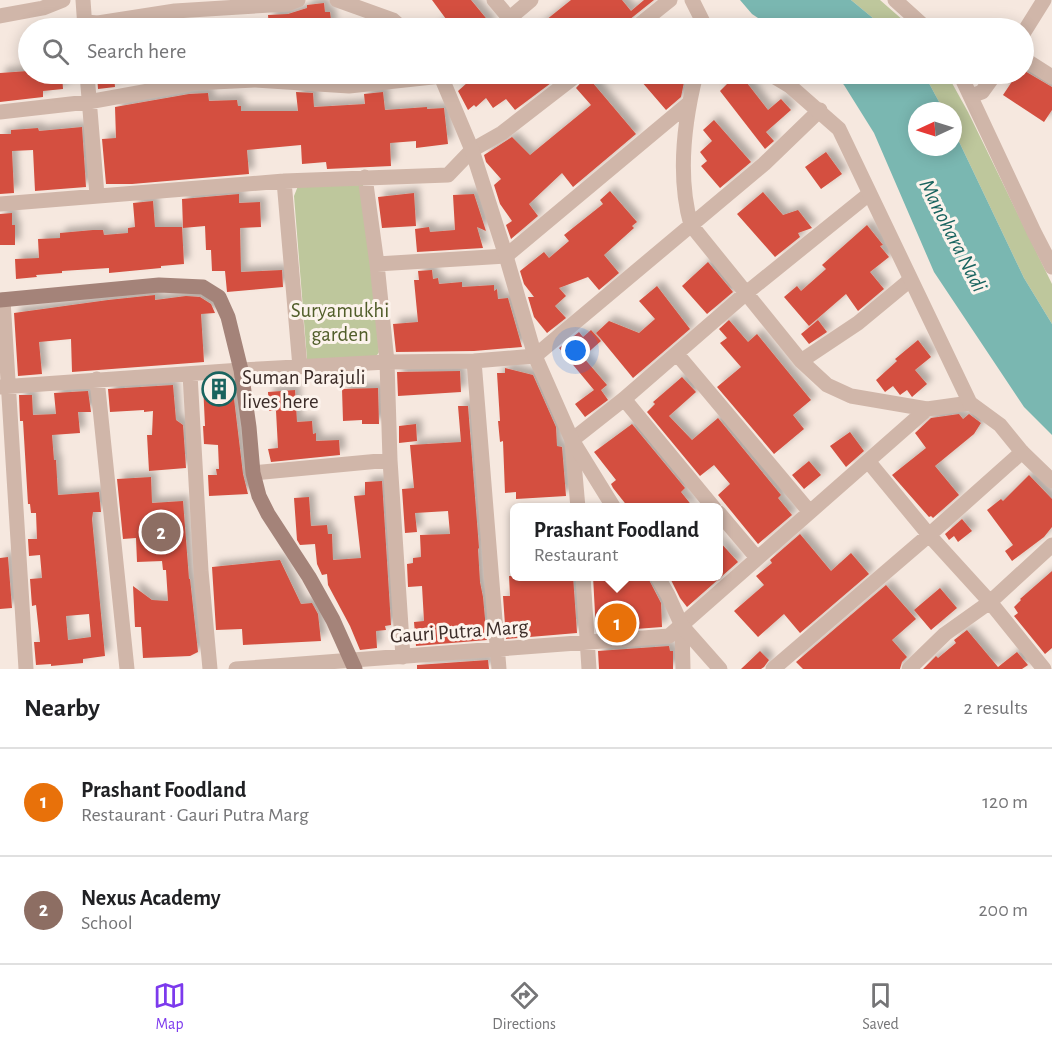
<!DOCTYPE html>
<html lang="en">
<head>
<meta charset="utf-8">
<style>
	body { margin:0; font-family:"Alegreya Sans",sans-serif; background:#f2f2f2; color:#202124 }
	.compass { position:absolute; left:908px; top:102px; width:54px; height:54px; border-radius:50%; background:#fff; box-shadow:0 3px 15px #0003; rotate:266deg }
	.you { position:absolute; left:576px; top:351px; width:21px; height:21px; margin:-15px; border:4px solid #fff; border-radius:50%; background:#1a73e8; box-shadow:0 0 0 9px #1a73e833 }
	.badge { display:grid; place-items:center; width:39px; height:39px; border-radius:50%; background:#7c3aed; color:#fff; font-size:20px; font-weight:700 }
	.pin { position:absolute; translate:-50% -50%; border:3px solid #fff; box-shadow:0 2px 6px #0006 }
	.popup { position:absolute; left:510px; top:503px; width:213px; height:78px; box-sizing:border-box; display:grid; place-content:center; border-radius:9px; background:#fff; filter:drop-shadow(0 2px 4px #0005); font-size:20px; white-space:nowrap; color:#757577 }
	.popup b { font-size:22px; color:#202124 }
	.popup::after { content:''; position:absolute; left:50%; top:100%; margin-left:-12px; border:12px solid transparent; border-top-color:#fff }
	.list { margin:0; padding:0; list-style:none }
	h2 { display:flex; justify-content:space-between; align-items:center; height:78px; margin:0; padding:0 24px; font-size:26px }
	h2 small { font-size:20px; font-weight:400; color:#757577 }
	.list li { display:grid; grid-template-columns:39px 1fr auto; gap:18px; align-items:center; box-sizing:border-box; height:108px; padding:0 24px; border-top:2px solid #e0e0e0 }
	.list b { display:block; font-size:22px; white-space:nowrap }
	.list p { margin:0; font-size:20px; white-space:nowrap; color:#757577 }
	.list em { font-size:20px; font-style:normal; color:#757577 }
	.icon { flex:none; width:33px; height:33px; fill:none; stroke:currentColor; stroke-width:2; stroke-linecap:round; stroke-linejoin:round }
	.map { position:relative; flex:none; width:1052px; height:669px; overflow:hidden }
	.search { position:absolute; background:#fff; box-shadow:0 3px 15px #0003; left:18px; right:18px; top:18px; height:66px; display:flex; align-items:center; gap:15px; box-sizing:border-box; padding:0 21px; border-radius:33px; color:#757577; font-size:22px }
	.sheet { height:294px; background:#fff }
	nav { display:flex; justify-content:space-around; align-items:center; box-sizing:border-box; height:84px; border-top:2px solid #e0e0e0; background:#fff; font-size:16px; color:#757577 }
	nav a { display:grid; justify-items:center; gap:3px }
	nav .on { color:#7c3aed }
	.map>svg:first-child { display:block }
</style>
</head>
<body>
<div class="map">
<svg width="1052" height="669" viewBox="0 0 1052 669">
	<defs>
		<filter id="shadow"><feDropShadow dx="5.5" dy="-5.5" stdDeviation="3" flood-color="#0004"/></filter>
	</defs>
	<rect width="100%" height="100%" fill="#f6e8df"/>
	<!-- green -->
	<path fill="#bec79c" d="M851,0H880L912,28H885Z
		M924,74H947L968,112L1052,284V324L1024,278L953,129V111H944Z
		M363,185L379,352L374,360L307,359L294,196L298,186Z"/>
	<!-- water -->
	<path fill="#7ab7b1" d="M740,0H851L885,28H773L752,14Z
		M834,74H924L944,111H917V147H953V129L1024,278L1052,324V435L1024,407L934,272L874,133L844,85Z"/>
	<!-- building -->
	<path fill="#d4503f" fill-rule="evenodd" filter="url(#shadow)" d="M432,0H471L490,23L488,28H434L446,19Z
		M571,0H622L631,11L644,0H654L629,20L625,28H536Z
		M324,3L325,12H330L332,28H269L268,15L288,14L307,8V5Z
		M1023,70L1052,87V110L1044,122L1003,95L1017,74H1023Z
		M28,71V74H42V76L62,74L63,89L43,91V97L0,102V73Z
		M97,74H114L115,87L98,89Z
		M477,74H563L515,110L506,99L493,108L486,98L476,107L474,105L468,110L458,91Z
		M635,74H683L685,77L681,97L666,110Z
		M737,74H740L768,110L781,99L791,110L766,132L774,141L765,149L720,91Z
		M587,76L636,134L573,187L562,173L529,204L538,216L511,239L506,225L512,221L500,204L494,185L501,179L486,162L484,155L512,137L530,155L591,105L576,88Z
		M296,92L313,93L314,107L365,104L364,94L383,92L385,110L427,107V109L444,108L448,144L416,148V141L390,143L391,166L327,169L326,162L302,164L301,145L247,150L249,174L132,184H106L102,139L116,138L115,107L189,94L208,93L209,101L237,100L238,106H241V111H298Z
		M714,120L751,162L720,188L701,166L707,161L700,152L712,141L703,130Z
		M82,127L86,187L35,191L33,150L12,151L14,193L0,194V134H11V130L38,128L39,131Z
		M826,152L842,174L821,189L805,167Z
		M610,191L637,222L632,226L634,228L604,255L619,273L599,290L588,277L559,288L566,296L555,306L566,318L547,333L534,317L528,297H534L524,284L520,271L544,252L549,258L569,241L564,235L603,204L600,200Z
		M763,192L783,215L798,210L812,228L798,233L800,237L775,257L737,214Z
		M414,193L416,226L382,228L378,197Z
		M239,194V203L260,202L261,227L240,228L241,272L282,270L283,287L227,292L225,271H212L211,250H206L205,226L183,228L182,199Z
		M474,194L486,231L477,227L483,248L417,252L415,229L429,227L430,232L455,230L453,195Z
		M153,201L155,227H182L184,264L161,266V268L109,273V268L62,271V273L36,275L37,277L16,279L15,259L39,258L38,239L60,238V233L93,230H103L104,235L128,233V228L135,227L133,203Z
		M12,213V225H15V245H0V214Z
		M867,225L883,245L880,246L889,257L870,272L884,289L858,311L846,294L809,326L784,297L797,286L801,291L826,269L822,265Z
		M708,262L733,292L707,314L682,286Z
		M432,270L433,279L438,278L439,284L462,282V287L494,285V291L497,289L498,299L508,298L522,347L474,351L396,352L393,324L418,322L414,280H419L418,271Z
		M657,286L690,329L633,378L596,333L609,321L639,333L655,319L639,301Z
		M155,295V300L186,296L200,297L211,304L215,313L201,314L204,362L72,372L71,339L39,342L42,374L18,376L14,313L108,300Z
		M729,320L748,342L757,334L811,400L793,415L804,429L774,454L717,387L741,367L720,343L727,338L719,329Z
		M818,320L827,332L809,344L801,334Z
		M591,330L601,341L583,357L607,385L601,390L608,400L585,417L575,404L594,390L559,348L579,332L583,337Z
		M918,340L931,357L915,370L927,384L912,397L907,390L900,395L893,386L885,392L876,380L897,361L895,359Z
		M505,368L533,375L556,427L557,446L562,447L566,496L516,499V492L505,493L503,441L500,442L498,421H500L497,373H505Z
		M460,371L461,392L398,396L397,372Z
		M682,377L696,392L669,416L692,440L718,418L781,495L778,498L792,515L758,544L718,495L730,484L714,465L700,476L647,412L655,404L653,402Z
		M232,382L243,474L248,494L209,496L208,475H217L216,469H219L218,445L204,444L203,426H205L203,384L221,386Z
		M173,385L176,420L183,425L186,468L149,471L147,435H152L153,411L144,412V410L110,412L108,389Z
		M378,388L379,424H362V420L343,421L342,389Z
		M295,390L297,422L312,421L313,434L316,433V441L339,440L340,455L271,462L268,449L278,448L276,411H269L268,392Z
		M88,391L91,412H78L80,433L52,435L54,460H56L58,495L99,492L101,512H93L92,519L105,656L83,659V663L51,666V664L36,665L34,642H40L36,605L32,606L30,579L42,578L40,555L29,556L28,539H37L36,513H31L30,504H28L23,421H20L19,395H32L33,415L56,414L54,393ZM89,614L91,637L68,640L66,616Z
		M458,406H468L479,548L478,549L480,582L483,597L487,640L416,646L414,622L424,621L422,586L408,587L407,564L413,563V558L421,557L420,535L450,534L448,511L415,513L417,532L405,533L402,489L414,488L410,445L461,442Z
		M959,414L963,419L969,414L981,423L974,434L935,466L959,495L933,518L931,516L929,517L892,475L926,448L915,433L931,418Z
		M416,424L417,441L399,443V426Z
		M632,424L685,488L681,492L693,507H628L613,488L611,484L616,480L594,452Z
		M850,432L864,451L846,467L830,446Z
		M809,461L821,475L804,489L792,475Z
		M1029,475L1052,499V527L1044,537L1012,561L1005,551L1013,545L987,510L1001,499L1003,501Z
		M151,477L152,503L183,501L189,579H190L198,652L190,656L143,658L141,627H135L133,586L152,600L168,601L166,570H163L162,561L137,562L136,538L123,539L117,479Z
		M382,481L391,625L385,626L386,630L376,631L377,648L360,650L350,626L328,585L327,574L322,575L317,564L315,544L300,545L297,540L294,498L309,497L311,526L327,525L328,534H332L333,560L361,558L354,496L365,495V482Z
		M962,519L972,531L958,542L954,536L949,540L945,534Z
		M800,534L831,571L851,553L869,574L800,633L784,614L758,637L734,611L764,585L756,576L772,563L770,560Z
		M719,541L738,562L687,607L680,598L669,576H719Z
		M8,557L12,608L0,609V558Z
		M280,560L301,604L312,603L318,614L321,641L243,645L242,629L216,630L212,567Z
		M1052,571V648L1045,654L1014,616L1018,613L1014,607L1021,600L1020,599Z
		M509,576H573L577,633L506,639L503,596H510Z
		M593,576H647L661,603L662,627L596,632Z
		M886,585L916,619L892,640L907,657L902,662L900,669H803L796,662Z
		M940,588L957,608L931,630L914,610Z
		M967,630L998,667L1017,652L1028,665L1022,669H923L936,656L938,658L956,643L954,640Z
		M669,646L670,651H673V669H599L598,651Z
		M760,651L769,660L764,667L761,669H741Z
		M488,660L489,669H417V665Z"/>
	<g fill="none" stroke-linecap="round" stroke-linejoin="round">
		<!-- minor -->
		<path stroke="#d0b6a9" stroke-width="15" d="M83,0L85,28
			M494,0L510,19
			M85,22L98,23L175,11L287,4L298,0
			M498,28L531,0
			M635,28L670,0
			M1024,32L1044,0
			M1024,59L1052,77
			M87,74L97,195
			M696,74C684,122 677,176 691,225L801,361L827,385L851,396L927,409
			M971,96L982,92L995,74
			M0,112L88,102L193,83L255,80L349,86L442,76L445,74
			M365,177L377,264L387,362L390,460L403,657
			M284,181L300,367
			M0,204L284,181L448,175L472,150L502,133L578,74
			M377,264L506,256L688,104
			M3,300L26,669
			M677,354L809,511
			M474,361L499,669
			M801,361L858,323L910,280
			M190,374L201,571L210,669
			M97,379L127,669
			M0,387L241,370L387,362L474,361L535,356L764,164L820,110
			M624,399L714,508
			M868,461L929,535L990,602L1044,669
			M253,473L390,460
			M578,508L572,440L624,399L745,294L869,194
			M719,513L757,558
			M583,576L589,669
			M682,626L683,669
			M236,669L669,636L927,409L970,403
			M773,669L929,535L1022,452
			M909,669L945,634L990,602L1052,545"/>
		<!-- tertiary -->
		<path stroke="#d0b6a9" stroke-width="15" d="M337,0L393,20L402,28
			M692,0L706,28
			M895,0L926,28
			M0,16L43,8L63,0
			M440,74L472,150L506,256L535,356L572,440L614,508
			M770,74L790,86L839,129L970,403L1000,425L1022,452L1052,481
			M960,74L1034,232L1052,267
			M657,576L668,595L682,626L720,669"/>
		<!-- secondary -->
		<path stroke="#a48379" stroke-width="15" d="M0,300L159,285L203,287L219,297L228,317L241,370L249,427L253,473L259,496L268,514L309,577L333,620L355,669"/>
	</g>
	<!-- icons -->
	<defs>
		<symbol id="building-ring" viewBox="-11 -11 22 22"><circle r="9.5" fill="#fcf3ec" stroke="#19645f" stroke-width="1.5"/><path d="M-4-6H4V6H1V3H-1V6H-4ZM-2.5-4.3h1.7v1.8h-1.7ZM.8-4.3h1.7v1.8H.8ZM-2.5-1h1.7V.8h-1.7ZM.8-1h1.7V.8H.8Z" fill="#19645f"/></symbol>
	</defs>
	<g fill-rule="evenodd">
		<use href="#building-ring" x="200" y="370" width="38" height="38"/>
	</g>
	<g text-anchor="middle" stroke-width="6" stroke-linejoin="round" paint-order="stroke">
		<!-- park labels -->
		<g font-size="21" fill="#515e2a" stroke="#fcf3ec">
			<text x="340" y="317">Suryamukhi<tspan x="340" dy="24">garden</tspan></text>
		</g>
		<!-- poi labels -->
		<g font-size="21" fill="#3c2d29" stroke="#fcf3ec" text-anchor="start">
			<text x="242" y="384">Suman Parajuli<tspan x="242" dy="24">lives here</tspan></text>
		</g>
		<!-- street labels -->
		<g font-size="21" fill="#3c2d29" stroke="#fcf3ec">
			<text transform="translate(459 631) rotate(-4)" y="7">Gauri Putra Marg</text>
		</g>
		<!-- water labels -->
		<g font-size="22" font-style="italic" fill="#19645f" stroke="#fcf3ec">
			<text transform="translate(954 235) rotate(63)" y="8">Manohara Nadi</text>
		</g>
	</g>
</svg>
<svg class="compass" viewBox="-18 -18 36 36"><path d="M0-13l5 13h-10z" fill="#e53935"/><path d="M0 13l5-13h-10z" fill="#757577"/></svg>
<div class="you"></div>
<div class="pin badge" style="left:617px;top:623px;background:#e8710a">1</div>
<div class="popup"><b>Prashant Foodland</b>Restaurant</div>
<div class="pin badge" style="left:161px;top:532px;background:#8d6e63">2</div>
<div class="search"><svg class="icon" aria-label="search" viewBox="0 0 24 24"><circle cx="10" cy="10" r="6"/><path d="M15 15l6 6"/></svg>Search here</div>
</div>
<section class="sheet">
<h2>Nearby<small>2 results</small></h2>
<ul class="list">
<li><span class="badge" style="background:#e8710a">1</span><div><b>Prashant Foodland</b><p>Restaurant · Gauri Putra Marg</p></div><em>120 m</em></li>
<li><span class="badge" style="background:#8d6e63">2</span><div><b>Nexus Academy</b><p>School</p></div><em>200 m</em></li>
</ul>
</section>
<nav>
<a class="on"><svg class="icon" aria-label="map" viewBox="0 0 24 24"><path d="M3 6l6-2 6 2 6-2v14l-6 2-6-2-6 2zM9 4v14M15 6v14"/></svg>Map</a>
<a><svg class="icon" aria-label="directions" viewBox="0 0 24 24"><path d="M12 3l9 9-9 9-9-9zM9 14v-3h6M13 9l2 2-2 2"/></svg>Directions</a>
<a><svg class="icon" aria-label="saved" viewBox="0 0 24 24"><path d="M7 4h10v16l-5-4-5 4z"/></svg>Saved</a>
</nav>
</body>
</html>
